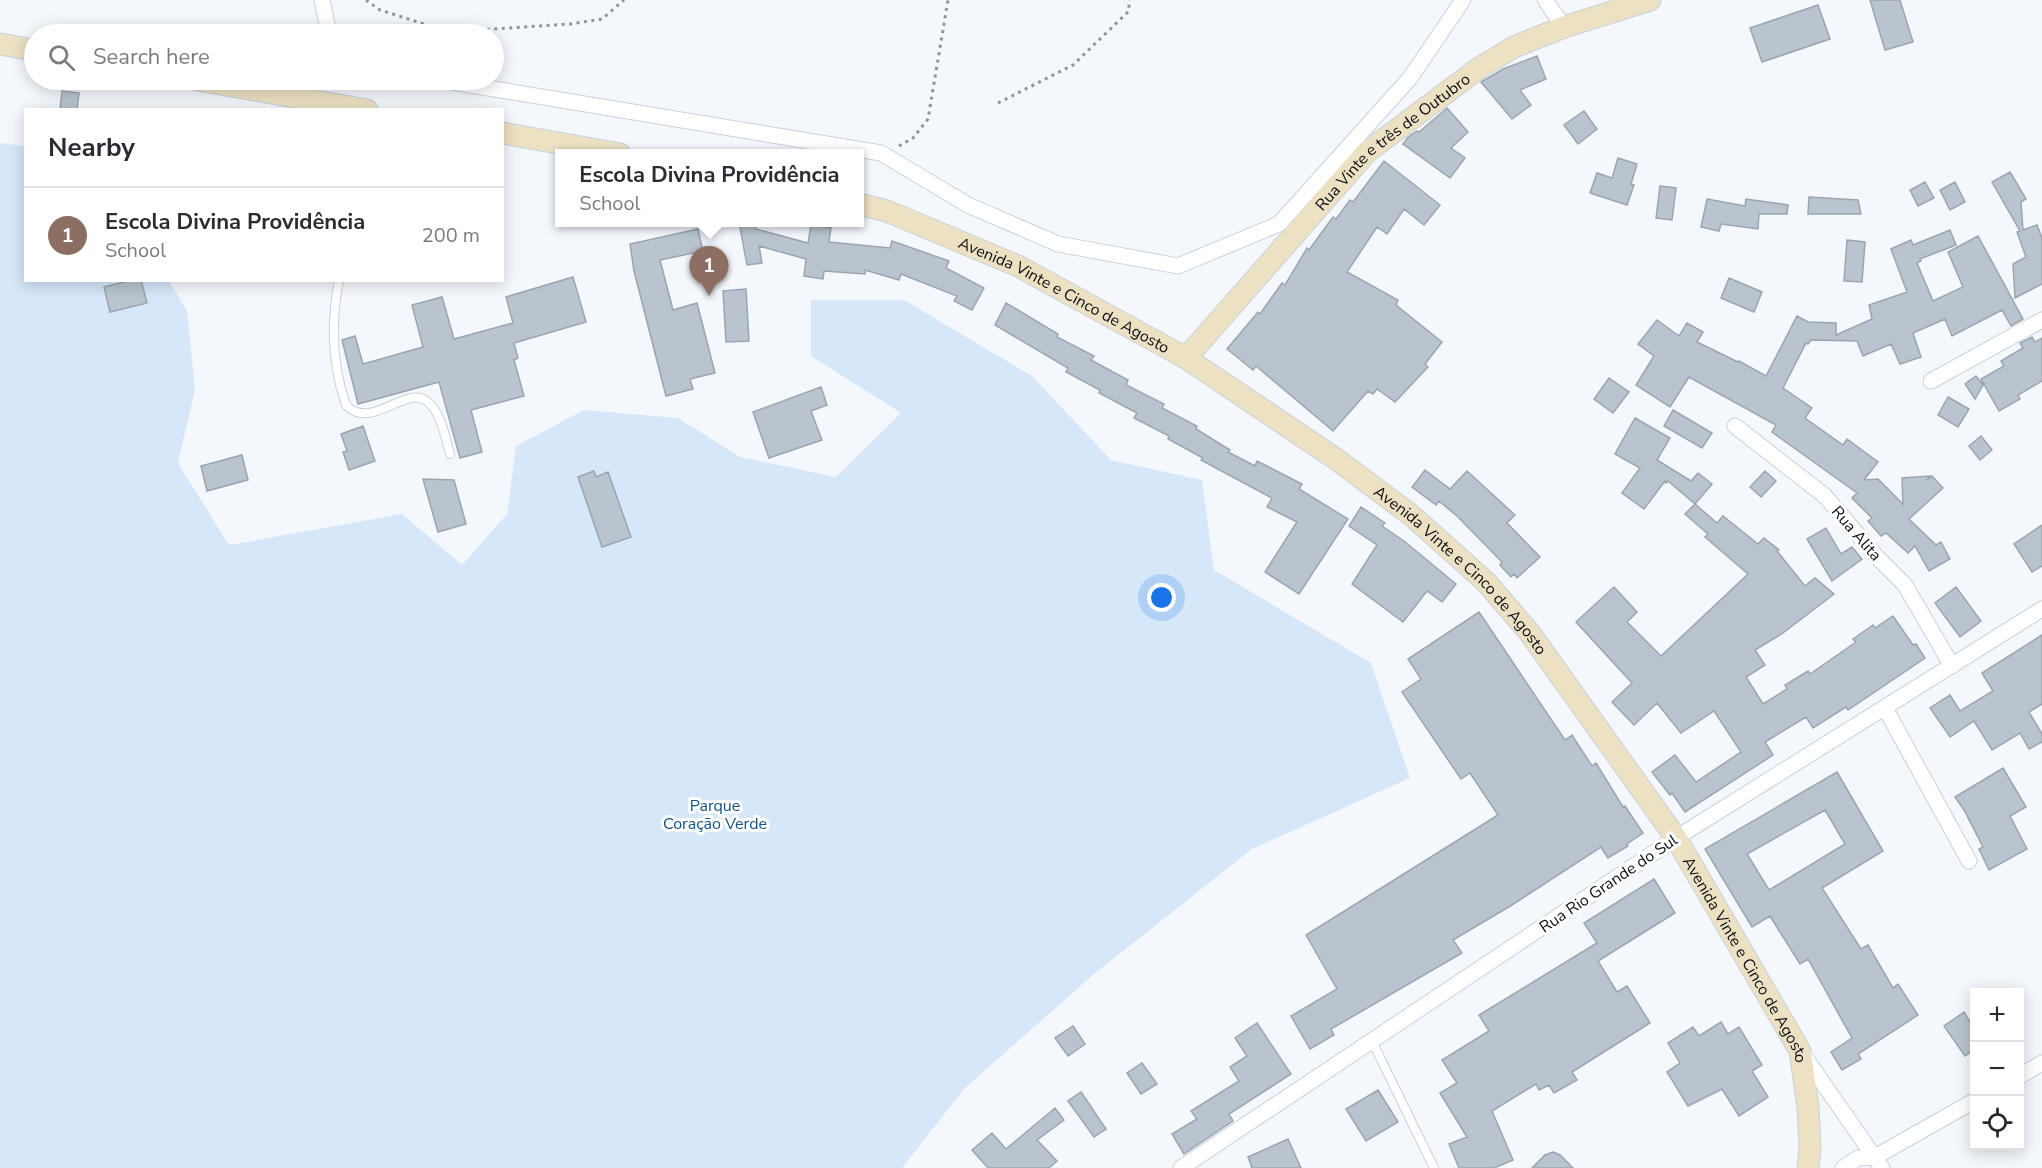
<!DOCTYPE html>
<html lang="en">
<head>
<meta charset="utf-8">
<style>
	body { margin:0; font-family:"Nunito Sans",sans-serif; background:#f7f7f7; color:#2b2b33 }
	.controls { position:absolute; right:18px; bottom:18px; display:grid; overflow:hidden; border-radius:0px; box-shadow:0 3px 15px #0003 }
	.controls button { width:54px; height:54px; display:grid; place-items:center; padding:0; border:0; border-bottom:2px solid #e1e1e2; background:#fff; color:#2b2b33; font:30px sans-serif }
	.you { position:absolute; left:1162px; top:598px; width:21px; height:21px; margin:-15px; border:4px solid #fff; border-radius:50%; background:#1a73e8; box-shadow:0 0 0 9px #1a73e833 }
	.badge { display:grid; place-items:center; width:39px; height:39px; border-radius:50%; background:#665422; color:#fff; font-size:20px; font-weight:700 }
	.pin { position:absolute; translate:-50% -50px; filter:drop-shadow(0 2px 3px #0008) }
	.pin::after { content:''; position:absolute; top:32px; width:21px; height:18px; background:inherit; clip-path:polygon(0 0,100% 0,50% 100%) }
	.popup { position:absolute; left:555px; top:149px; width:309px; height:78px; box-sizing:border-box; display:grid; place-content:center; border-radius:0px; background:#fff; filter:drop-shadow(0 2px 4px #0005); font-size:20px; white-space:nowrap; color:#7c7c81 }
	.popup b { font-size:22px; color:#2b2b33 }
	.popup::after { content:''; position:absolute; left:50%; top:100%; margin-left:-12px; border:12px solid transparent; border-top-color:#fff }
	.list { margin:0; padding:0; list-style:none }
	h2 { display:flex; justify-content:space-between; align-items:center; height:78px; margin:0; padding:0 24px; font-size:26px }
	h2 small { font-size:20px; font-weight:400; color:#7c7c81 }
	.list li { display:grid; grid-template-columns:39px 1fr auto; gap:18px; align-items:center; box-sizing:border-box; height:96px; padding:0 24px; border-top:2px solid #e1e1e2 }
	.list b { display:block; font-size:22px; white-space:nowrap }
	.list p { margin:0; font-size:20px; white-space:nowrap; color:#7c7c81 }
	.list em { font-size:20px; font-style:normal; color:#7c7c81 }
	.icon { flex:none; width:33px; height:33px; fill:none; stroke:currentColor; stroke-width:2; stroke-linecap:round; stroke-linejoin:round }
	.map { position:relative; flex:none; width:2042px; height:1168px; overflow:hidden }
	.search { position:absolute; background:#fff; box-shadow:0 3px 15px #0003; left:24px; top:24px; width:480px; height:66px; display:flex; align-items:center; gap:15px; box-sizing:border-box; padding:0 21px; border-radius:33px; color:#7c7c81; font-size:22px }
	.panel { position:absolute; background:#fff; box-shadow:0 3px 15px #0003; left:24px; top:108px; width:480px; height:174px; border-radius:0px }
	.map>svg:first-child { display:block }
</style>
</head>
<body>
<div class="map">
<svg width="2042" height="1168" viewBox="0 0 2042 1168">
	<rect width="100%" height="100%" fill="#f4f8fd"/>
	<!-- green -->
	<path fill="#d6e7f9" d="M0,143L25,146L26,280L169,281L187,311L195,390L178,463L229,545L402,514L462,565L507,514L516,446L584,410L678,418L740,457L836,477L901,413L811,356V300H904L1032,376L1111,460L1202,480L1214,570L1371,663L1410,778L1252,849L1094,974L964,1089L902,1168H0Z"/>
	<!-- building -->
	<path fill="#b9c4ce" stroke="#9ba5b0" stroke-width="1.5" fill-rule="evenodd" d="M1870,0H1900L1913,42L1885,50Z
		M1818,5L1830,39L1762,62L1750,28Z
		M1537,56L1546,79L1520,90L1531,105L1512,119L1481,82L1503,69Z
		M62,91L79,93L77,110H60Z
		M1447,108L1468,132L1451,148L1465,158L1450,178L1403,144L1408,137L1417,131L1419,132Z
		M1584,111L1597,129L1578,144L1564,125Z
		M1618,158L1637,164L1631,184L1634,185L1627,205L1590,193L1597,173L1612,178Z
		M1384,161L1440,205L1424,225L1404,209L1387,234L1377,227L1347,272L1398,300L1396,305L1442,342L1425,364L1428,367L1395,402L1377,389L1373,394L1368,391L1333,431L1256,366L1253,370L1227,349L1258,312L1260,314L1282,283L1285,285L1307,248L1309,250L1333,217L1336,219L1350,200L1353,202Z
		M2010,172L2026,199L2021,202L2023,230L2037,225L2042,238V284L2015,298L2013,264L2026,257L2017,232L2020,231L1992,182Z
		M1925,182L1934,198L1918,206L1910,190Z
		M1955,182L1965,202L1950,210L1940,190Z
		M1660,186L1676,188L1672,220L1656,218Z
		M1809,197L1858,200L1861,214H1808Z
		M1707,199L1745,206L1746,199L1788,205L1787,214H1759L1758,229L1721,224L1719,231L1701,227Z
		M739,222H755L756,229L808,243L811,225L831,228L829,242L890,248L892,241L949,261L946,268L984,288L972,310L954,301L957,296L901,274L899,280L865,270V274L824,271L823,279L804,276L806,259L759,246L762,263L747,265Z
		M698,229L703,251L660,260L673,310L697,303L715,373L690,379L693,389L666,396L634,271L630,244Z
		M1950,230L1956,245L1920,259L1921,261L1917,263L1933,301L1963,287L1948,252L1978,236L2023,319L2011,326L2002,310L1952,336L1945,319L1913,333L1921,357L1900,364L1891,344L1863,356L1857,341L1811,340L1808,344L1806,343L1783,388L1812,408L1805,418L1843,445L1847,439L1878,462L1864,480L1878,479L1903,504L1902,478L1930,476L1927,480L1932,476L1943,488L1909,519L1936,545L1941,542L1950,559L1929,571L1915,546L1908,553L1886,533L1881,536L1868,521L1872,518L1852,498L1857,493L1772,432L1776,425L1689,377L1670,407L1636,385L1654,356L1638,344L1657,320L1679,336L1687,323L1703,332L1697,342L1738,362L1739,361L1766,376L1797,316L1808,322L1836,323V335L1872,319L1869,305L1907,292L1891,249L1911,240L1913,245Z
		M1847,240L1865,242L1862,282L1844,281Z
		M573,277L586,322L514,343L518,358L514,360L524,396L471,410L482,452L460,458L439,382L358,404L342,340L355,336L363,364L423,347L412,305L442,297L454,339L513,323L506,297Z
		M1729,278L1762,292L1754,312L1721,298Z
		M132,280H141L147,303L110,312L104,287Z
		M746,289L749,341L726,342L723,291Z
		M1006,303L1058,334L1057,337L1094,356L1091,360L1128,380L1126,385L1164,404L1162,408L1197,426L1196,429L1230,450L1228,452L1255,466L1257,461L1302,484L1299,489L1348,519L1299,594L1265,572L1297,522L1267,507L1272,498L1201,460L1203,458L1168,439L1169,436L1134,418L1137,413L1099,393L1100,390L1066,372L1068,368L995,325Z
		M2032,337L2035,342L2042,338V381L2018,395L2020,399L1999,411L1981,379L2004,366L2001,361L2023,348L2020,343Z
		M1976,376L1983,385L1975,399L1965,384Z
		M1609,378L1629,392L1613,413L1594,399Z
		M821,387L827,405L811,411L822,440L769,458L753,412Z
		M1948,397L1969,409L1958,427L1938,415Z
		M1673,410L1712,433L1702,448L1664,426Z
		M1635,418L1670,438L1657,460L1691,481L1698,473L1712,484L1695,504L1668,481L1666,483L1665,481L1644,509L1622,493L1640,468L1615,454Z
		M363,426L375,461L349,470L343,452L347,451L341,434Z
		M1981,436L1992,450L1980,460L1969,446Z
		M242,455L248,480L207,491L201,466Z
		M1425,470L1450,489L1467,471L1515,515L1507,523L1540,557L1517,578L1514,574L1511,577L1500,565L1502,562L1457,516L1439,501L1436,505L1412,487Z
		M594,471L596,477L608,472L631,537L602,547L578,477Z
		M1765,471L1776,481L1761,497L1750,487Z
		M423,479L454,480L466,524L438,532Z
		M1695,504L1717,523L1723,516L1758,544L1764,538L1779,550L1777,551L1805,586L1815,578L1834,594L1783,633L1755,650L1765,665L1746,677L1763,704L1787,689L1785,685L1808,671L1810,674L1856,642L1853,639L1873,625L1875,628L1893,616L1913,645L1916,644L1925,658L1848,710L1846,707L1813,728L1806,717L1765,742L1773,755L1685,812L1672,793L1670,795L1652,772L1675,755L1696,782L1741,752L1714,711L1681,733L1657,703L1634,725L1612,702L1632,683L1576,622L1614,587L1637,612L1627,622L1661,656L1748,574L1705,537L1708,534L1685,514Z
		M1361,507L1385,523L1382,526L1404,541L1456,584L1442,602L1427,591L1403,622L1352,584L1377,545L1349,526Z
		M2042,525V566L2032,572L2014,544Z
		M1826,528L1841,554L1852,547L1862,559L1832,581L1807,539Z
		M1956,587L1981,621L1960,637L1935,603Z
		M1479,612L1565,740L1572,735L1592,766L1596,763L1623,807L1625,806L1643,833L1627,844L1628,846L1608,858L1601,847L1512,905L1453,940L1462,953L1331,1029L1334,1035L1310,1049L1291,1016L1337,989L1306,935L1498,815L1470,773L1461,779L1402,692L1421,679L1408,659Z
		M2042,635V704L2029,712L2042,734V742L2029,749L2020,733L1992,750L1974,721L1950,737L1930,708L1950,695L1960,711L1993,691L1982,673Z
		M2003,768L2026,807L2010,816L2027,849L1989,870L1979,849L1983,847L1964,810L1955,797Z
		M1837,772L1883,851L1822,888L1861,949L1868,945L1893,988L1898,984L1918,1015L1858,1054L1861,1059L1842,1070L1831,1052L1852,1038L1808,959L1800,964L1770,916L1752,927L1705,849ZM1825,810L1845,844L1769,890L1747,854Z
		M1654,879L1675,913L1598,961L1617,992L1627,986L1650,1023L1572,1072L1577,1080L1554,1093L1549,1085L1539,1090L1536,1084L1492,1111L1513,1160L1494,1168H1459L1449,1144L1467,1137L1440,1093L1457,1083L1442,1060L1489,1031L1479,1015L1597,943L1584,923Z
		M1964,1012L1974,1029V1050L1965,1056L1944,1026Z
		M1721,1022L1728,1034L1739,1027L1762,1065L1752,1071L1768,1097L1739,1116L1722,1089L1688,1106L1667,1072L1680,1063L1668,1043L1693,1027L1699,1036Z
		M1257,1023L1291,1074L1229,1114L1233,1121L1184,1154L1172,1134L1197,1119L1191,1111L1239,1081L1230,1067L1247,1056L1235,1038Z
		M1073,1026L1085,1044L1068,1056L1055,1038Z
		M1142,1063L1157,1084L1141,1094L1127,1073Z
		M1378,1090L1398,1122L1366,1141L1346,1109Z
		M1081,1092L1106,1129L1094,1137L1068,1101Z
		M1055,1108L1064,1120L1037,1140L1057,1161L1049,1168H988L972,1150L992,1133L1006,1149Z
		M1288,1139L1301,1168H1252L1248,1157Z
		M1553,1152L1560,1155L1573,1168H1532L1545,1155Z"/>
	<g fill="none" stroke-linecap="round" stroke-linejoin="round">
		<defs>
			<path id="lane" d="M339,280C331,321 332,365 346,405C372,432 406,383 428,402C442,414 445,438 450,454
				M1372,1041L1434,1168"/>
			<path id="street" d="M322,0L329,34
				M1545,0L1564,27
				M440,80L881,153L968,205L1058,244L1178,266L1279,224L1410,78L1463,0
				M1931,381L2042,320
				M1735,426L1825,496L1876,556L1905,585L1952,666
				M1885,708L1969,861
				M1802,1053L1882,1168
				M2020,1076L2042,1063
				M1181,1168L1676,838L2042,609
				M1843,1168L1858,1158L1875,1157L1974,1101"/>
			<g id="secondary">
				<path d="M0,44L34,50"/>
				<path d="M198,80L367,110"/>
				<path d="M502,133L620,154"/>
				<path id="s1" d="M859,204L887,211L1018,266L1186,358L1336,459L1411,515L1486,582L1529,632L1676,838L1800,1051L1808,1106L1810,1147L1808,1168"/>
				<path id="s2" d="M1186,358L1367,152L1479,68L1514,47L1564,27L1650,0"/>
			</g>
		</defs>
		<!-- lane casing -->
		<use href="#lane" stroke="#c7d1dc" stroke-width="10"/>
		<!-- street casing -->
		<use href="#street" stroke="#c7d1dc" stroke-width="17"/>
		<!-- secondary casing -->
		<use href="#secondary" stroke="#c7d1dc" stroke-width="23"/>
		<!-- path -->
		<path stroke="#909398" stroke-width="3" stroke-dasharray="3 4.5" stroke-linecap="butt" d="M366,0L380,10L449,32L570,24L602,19L624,0
			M998,103L1073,65L1129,11V0
			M899,146L913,138L928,119L948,0"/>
		<!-- lane -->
		<use href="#lane" stroke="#fff" stroke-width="8"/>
		<!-- street -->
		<use href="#street" stroke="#fff" stroke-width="15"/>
		<!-- secondary -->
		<use href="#secondary" stroke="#ece1c3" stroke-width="21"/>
	</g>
	<g text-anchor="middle" stroke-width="6" stroke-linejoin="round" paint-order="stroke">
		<!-- street labels -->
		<g font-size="16" fill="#0c0f13" stroke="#fff">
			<text dy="6" stroke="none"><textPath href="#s2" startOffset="300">Rua Vinte e três de Outubro</textPath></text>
			<text dy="6" stroke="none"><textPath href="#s1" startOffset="225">Avenida Vinte e Cinco de Agosto</textPath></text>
			<text transform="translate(1857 533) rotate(49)" y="6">Rua Alita</text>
			<text dy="6" stroke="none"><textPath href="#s1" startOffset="711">Avenida Vinte e Cinco de Agosto</textPath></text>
			<text transform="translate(1608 883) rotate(-34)" y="6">Rua Rio Grande do Sul</text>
			<text dy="6" stroke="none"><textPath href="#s1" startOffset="1197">Avenida Vinte e Cinco de Agosto</textPath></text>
		</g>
		<!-- park labels -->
		<g font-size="16" fill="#125285" stroke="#fff">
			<text x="715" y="811">Parque<tspan x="715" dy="18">Coração Verde</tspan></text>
		</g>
	</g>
</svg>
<div class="controls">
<button>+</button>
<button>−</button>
<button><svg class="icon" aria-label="locate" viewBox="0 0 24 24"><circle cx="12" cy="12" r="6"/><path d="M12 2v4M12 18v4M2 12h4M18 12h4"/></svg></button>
</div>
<div class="you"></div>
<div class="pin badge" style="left:709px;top:296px;background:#8d6e63">1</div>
<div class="popup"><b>Escola Divina Providência</b>School</div>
<div class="search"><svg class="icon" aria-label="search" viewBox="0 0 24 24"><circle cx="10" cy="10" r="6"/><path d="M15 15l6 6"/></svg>Search here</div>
<section class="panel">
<h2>Nearby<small></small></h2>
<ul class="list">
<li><span class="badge" style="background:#8d6e63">1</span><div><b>Escola Divina Providência</b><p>School</p></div><em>200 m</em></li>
</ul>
</section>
</div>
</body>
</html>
